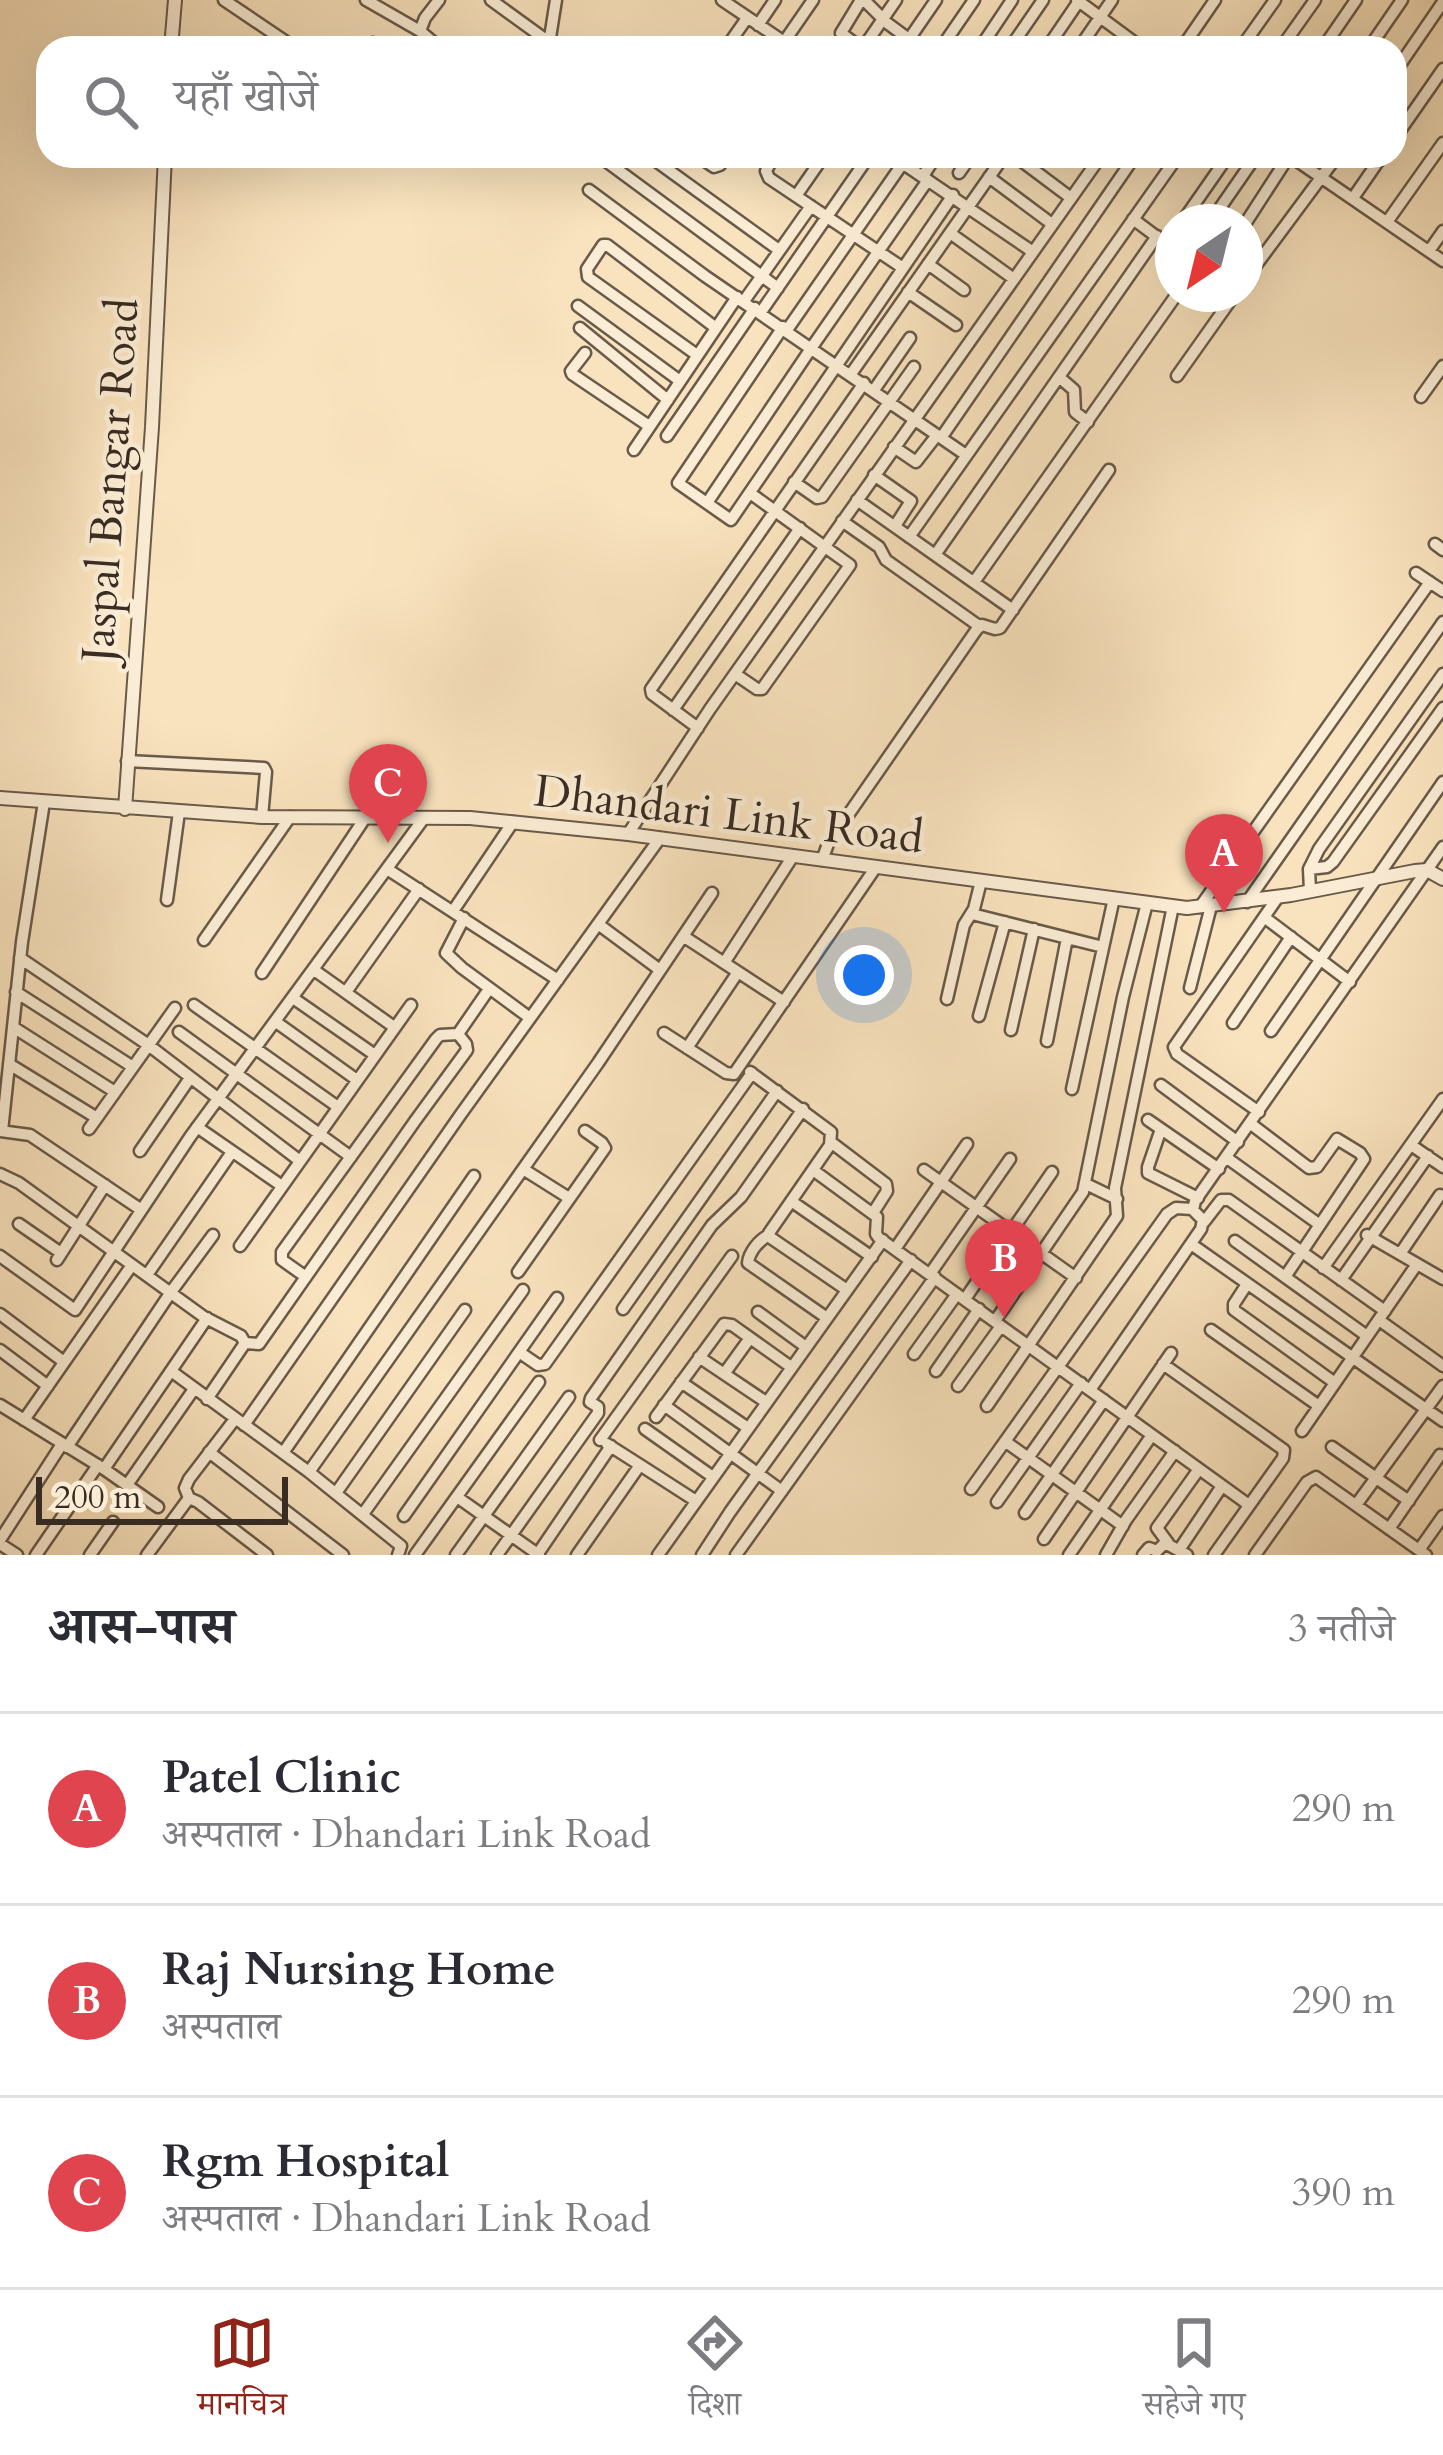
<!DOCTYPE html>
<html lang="hi">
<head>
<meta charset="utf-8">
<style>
	body { margin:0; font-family:Cardo,"Noto Serif Devanagari",serif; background:#f7f7f7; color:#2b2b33 }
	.compass { position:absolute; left:1155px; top:204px; width:108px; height:108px; border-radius:50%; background:#fff; box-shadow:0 12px 48px #0002; rotate:215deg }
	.scale { position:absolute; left:36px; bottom:30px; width:252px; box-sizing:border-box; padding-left:12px; border:6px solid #392c23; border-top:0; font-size:33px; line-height:42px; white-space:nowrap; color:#392c23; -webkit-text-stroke:9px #fbedd5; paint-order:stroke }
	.you { position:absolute; left:864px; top:975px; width:42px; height:42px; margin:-30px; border:9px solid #fff; border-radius:50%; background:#1a73e8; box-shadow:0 0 0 18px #1a73e833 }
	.badge { display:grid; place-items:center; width:78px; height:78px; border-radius:50%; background:#8f2418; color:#fff; font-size:39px; font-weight:700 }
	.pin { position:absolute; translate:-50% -99px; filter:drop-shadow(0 3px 6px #0008) }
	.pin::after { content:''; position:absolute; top:63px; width:42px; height:36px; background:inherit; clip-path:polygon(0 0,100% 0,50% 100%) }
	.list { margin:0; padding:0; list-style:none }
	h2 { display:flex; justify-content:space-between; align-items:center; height:156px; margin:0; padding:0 48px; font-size:51px }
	h2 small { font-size:39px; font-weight:400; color:#7c7c81 }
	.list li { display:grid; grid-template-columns:78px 1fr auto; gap:36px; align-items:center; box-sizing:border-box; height:192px; padding:0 48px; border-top:3px solid #e1e1e2 }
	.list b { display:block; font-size:45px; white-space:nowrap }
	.list p { margin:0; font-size:39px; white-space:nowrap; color:#7c7c81 }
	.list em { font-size:39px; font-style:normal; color:#7c7c81 }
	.icon { flex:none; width:66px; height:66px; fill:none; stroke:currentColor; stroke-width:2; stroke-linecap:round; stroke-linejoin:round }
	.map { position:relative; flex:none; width:1443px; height:1555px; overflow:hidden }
	.search { position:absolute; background:#fff; box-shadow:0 12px 48px #0002; left:36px; right:36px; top:36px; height:132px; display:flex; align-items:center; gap:30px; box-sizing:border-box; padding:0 42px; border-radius:36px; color:#7c7c81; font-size:45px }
	.sheet { height:732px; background:#fff }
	nav { display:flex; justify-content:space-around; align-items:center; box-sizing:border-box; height:168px; border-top:3px solid #e1e1e2; background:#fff; font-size:33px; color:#7c7c81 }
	nav a { display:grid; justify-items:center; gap:6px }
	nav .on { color:#8f2418 }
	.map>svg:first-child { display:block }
</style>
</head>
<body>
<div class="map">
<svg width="1443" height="1555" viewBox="0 0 1443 1555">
	<rect width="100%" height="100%" fill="#f9e3be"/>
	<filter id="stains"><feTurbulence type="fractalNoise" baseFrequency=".00167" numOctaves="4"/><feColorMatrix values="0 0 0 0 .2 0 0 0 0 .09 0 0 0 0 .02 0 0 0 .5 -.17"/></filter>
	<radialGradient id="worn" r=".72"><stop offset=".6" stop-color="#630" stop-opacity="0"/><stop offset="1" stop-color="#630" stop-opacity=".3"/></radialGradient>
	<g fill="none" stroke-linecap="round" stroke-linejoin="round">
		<defs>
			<path id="minor" d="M224,0L295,48
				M366,0L420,31
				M439,0L425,18L420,31L440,48
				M491,0L549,42
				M722,0L793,48
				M864,0L887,23L921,48
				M1077,0L1142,48
				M758,25L775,0
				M784,42L813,0
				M549,44L556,0
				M369,48L373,43
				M726,48L747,18
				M861,48L841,33L861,0
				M863,48L896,0
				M903,48L936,0
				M941,48L974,0
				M980,48L1012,0
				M1010,48L1043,0
				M1047,48L1079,1
				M1079,48L1112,0
				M1182,48L1215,0
				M1241,48L1275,0
				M1281,48L1315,0
				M1323,48L1356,0
				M1369,48L1402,0
				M1395,72L1443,2
				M1395,138L1443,69
				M599,156L778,288
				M649,156L779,250
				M698,156L714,167L720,165L727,156
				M774,156L766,171L769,178L903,268
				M892,156L1033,252
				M1015,156L1071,198
				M1067,156L1072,160
				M1290,156L1443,261
				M959,173L971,156
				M923,176L936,156
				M989,177L1052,224
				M589,190L705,276L966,455
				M796,196L821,160
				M1353,198L1382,156
				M1133,219L1173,249
				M1211,221L1256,156
				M1182,222L1228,156
				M1387,222L1443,143
				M1245,224L1289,156
				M950,233L1014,279
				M1429,251L1443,231
				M928,264L964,290
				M1245,280L1337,156
				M908,292L956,325
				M744,301L811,206
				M578,306L680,381
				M761,312L869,156
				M783,327L678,483L731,520L953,195
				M580,328L668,400
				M787,330L903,163
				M585,353L571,371L572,374L649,426
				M697,355L588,277L587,269L603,245H607L716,328
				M851,374L1004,156
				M1177,376L1235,294
				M1059,377L1074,390L1075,412L1088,422
				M874,390L910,338
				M1421,397L1443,366
				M667,436L755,308
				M941,438L1135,156
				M894,447L916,462L937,435
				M634,450L737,297
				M874,475L911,501L895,526
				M794,482L817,498L822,497L914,367
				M857,500L1013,610
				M707,503L812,347L928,180
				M842,521L879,547L886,560L979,626
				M909,537L1178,156
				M1435,544L1443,550
				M935,555L1157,236
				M1416,573L1443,591
				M974,582L1177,294
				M735,674L757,689H762L850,565L750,493
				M673,710L800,528
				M698,728L652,694L651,689L864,383
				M127,761L264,768L266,772L262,817
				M628,834L710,709L1101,156
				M822,860L828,844L977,629L982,625L995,629L1000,628L1109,470
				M387,869L558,980
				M1309,869L1327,867L1333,862L1443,708
				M1310,891L1309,869L1319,849L1443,674
				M167,900L179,812
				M1247,902L1443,622
				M1200,907L1430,582
				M453,911L513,822
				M972,914L1103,947
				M1264,917L1350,982
				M464,918L446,953L462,968L530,1018
				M598,924L660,970
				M683,936L784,1002
				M204,940L290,817
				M20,958L147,1044L300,1161
				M724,963L793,856
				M314,970L394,1027
				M262,973L365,818
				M1190,988L1211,906
				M16,992L133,1067
				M346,992L419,889
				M293,998L375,1055
				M947,999L964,925L974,909L981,881
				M194,1005L338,1107
				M979,1016L1005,922
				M276,1022L357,1080
				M1233,1023L1291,937
				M13,1027L115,1092
				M1011,1030L1034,929
				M1271,1031L1443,782
				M179,1032L351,1157
				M664,1033L726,1073L734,1074L876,867
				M1047,1041L1067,938
				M687,1048L738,972
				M9,1064L97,1118
				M750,1072L831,1132L830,1145L769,1233L771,1238L847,1290
				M1161,1085L1238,1142
				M1072,1089L1114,898
				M1259,1112L1177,1054L1174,1047L1278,897
				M1148,1120L1219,1169
				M1251,1124L1309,1168L1317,1167L1337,1139L1360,1153L1364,1159L1285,1277
				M197,1127L282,1186
				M89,1129L175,1008
				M1161,1129L1148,1167V1173L1198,1198
				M0,1131L30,1135L140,1209
				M2,1131L22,942L44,802
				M832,1143L886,1184L887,1191L873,1213
				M1411,1145L1443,1167
				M140,1151L190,1078
				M1227,1158L1320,1225
				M523,1169L569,1198
				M813,1170L877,1217L876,1234L879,1238L1249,1505
				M924,1170L1076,1278
				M0,1174L19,1183L204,1317L241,1336L245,1343L207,1399
				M1086,1184L1117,1199
				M791,1201L872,1257
				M1204,1222L1221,1200H1229L1385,1311
				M19,1224L61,1253
				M769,1235C759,1240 749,1252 748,1263L827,1318
				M1367,1235L1443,1279
				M1235,1241L1367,1336
				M1191,1244L1443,1421
				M240,1246L411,1005
				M895,1249L967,1144
				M1400,1254L1440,1195
				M0,1256L75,1310L190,1137L424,818
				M57,1260L105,1185
				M1323,1268L1443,1099
				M518,1272L605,1148L602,1143L585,1131
				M930,1274L1010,1159
				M147,1275L232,1152
				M306,1277L282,1260V1252L436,1039L440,1035L458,1034L489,989
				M1341,1280L1428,1156
				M1247,1284L1234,1304V1310L1335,1383
				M965,1299L1052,1172
				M623,1309L777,1091
				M758,1312L806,1347
				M0,1314L64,1362
				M1379,1320L1443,1366
				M995,1321L1083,1192L1123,997L1147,903
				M1211,1330L1319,1406
				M245,1343L259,1344L415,1121L467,1050L466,1044L458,1034
				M0,1350L48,1386
				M519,1352L538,1365L545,1364L752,1073
				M914,1354L957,1294
				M699,1357L766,1402
				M1163,1364L1284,1450L1283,1458L1214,1555
				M171,1371L309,1472L401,1546L398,1555
				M936,1371L979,1309
				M724,1374L750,1338
				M681,1382L748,1428
				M958,1386L1001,1326
				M1090,1390L1201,1229L1203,1220L1193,1210L1195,1201L1443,847
				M0,1405L104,1469L158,1507
				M664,1405L782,1491
				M987,1406L1117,1216L1115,1188L1173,906
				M656,1417L724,1324L732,1325L791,1367
				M24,1420L132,1265
				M244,1425L461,1114L660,838
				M645,1429L713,1477
				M1302,1431L1417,1264
				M600,1440L732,1256
				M1006,1442L1123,1526
				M607,1444L640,1465
				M67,1447L171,1292L213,1235
				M1332,1447L1409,1501
				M209,1452L343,1555
				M283,1453L474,1176
				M104,1469L207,1318
				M309,1472L598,1063L712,893
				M127,1485L194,1389
				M971,1489L1167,1214L1176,1208L1192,1209
				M336,1493L465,1310
				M457,1497L539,1555
				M189,1498L185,1488L189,1479L235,1419
				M997,1502L1081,1383
				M1356,1505L1443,1386
				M1025,1513L1104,1400
				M363,1514L523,1290
				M404,1516L557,1298
				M1389,1529L1440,1455
				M1044,1539L1171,1353
				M0,1540L62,1444
				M1168,1543L1157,1528L1199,1469
				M0,1544L17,1555
				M1179,1550L1222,1486
				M1419,1550L1443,1516
				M36,1555L98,1465
				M90,1555L113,1522
				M147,1555L189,1498L198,1502L267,1555
				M415,1555L539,1382
				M456,1555L569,1397
				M497,1555L598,1413V1407L590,1402L591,1398L712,1225L741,1197L803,1109
				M537,1555L611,1446
				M577,1555L640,1465L696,1501
				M658,1555L883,1240
				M702,1555L730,1512L911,1260
				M736,1555L935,1277
				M1069,1555L1152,1435
				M1106,1555L1126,1520L1175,1451
				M1143,1555L1149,1548L1157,1551L1165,1543L1187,1555
				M1255,1555L1307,1482L1316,1477L1426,1555"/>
			<path id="tertiary" d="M171,48L175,0
				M0,798L262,817L470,818L628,834L1187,908L1291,895L1415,871L1427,870L1443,879
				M125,809L152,427L165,156"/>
		</defs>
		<!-- minor casing -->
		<use href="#minor" stroke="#695a4a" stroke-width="15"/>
		<!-- tertiary casing -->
		<use href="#tertiary" stroke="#695a4a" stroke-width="16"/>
		<!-- minor -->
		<use href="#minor" stroke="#fbedd5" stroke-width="10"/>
		<!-- tertiary -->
		<use href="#tertiary" stroke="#fbedd5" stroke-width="12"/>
	</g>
	<g text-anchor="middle" stroke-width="9" stroke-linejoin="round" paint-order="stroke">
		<!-- street labels -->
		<g font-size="45" fill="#392c23" stroke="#fbedd5">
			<text transform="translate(109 480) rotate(-86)" y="16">Jaspal Bangar Road</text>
			<text transform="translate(729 813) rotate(7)" y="16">Dhandari Link Road</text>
		</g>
	</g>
	<rect width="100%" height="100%" filter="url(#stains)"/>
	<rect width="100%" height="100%" fill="url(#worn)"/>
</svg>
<svg class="compass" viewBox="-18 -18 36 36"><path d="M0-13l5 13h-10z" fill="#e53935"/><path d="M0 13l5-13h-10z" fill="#7c7c81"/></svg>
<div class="scale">200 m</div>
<div class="you"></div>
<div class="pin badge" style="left:1224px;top:913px;background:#e0444e">A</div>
<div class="pin badge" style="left:1004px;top:1318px;background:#e0444e">B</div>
<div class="pin badge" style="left:388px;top:843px;background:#e0444e">C</div>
<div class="search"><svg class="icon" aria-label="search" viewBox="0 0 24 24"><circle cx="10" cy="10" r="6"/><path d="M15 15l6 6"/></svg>यहाँ खोजें</div>
</div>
<section class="sheet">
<h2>आस-पास<small>3 नतीजे</small></h2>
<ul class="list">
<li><span class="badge" style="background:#e0444e">A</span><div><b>Patel Clinic</b><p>अस्पताल · Dhandari Link Road</p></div><em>290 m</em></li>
<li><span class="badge" style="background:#e0444e">B</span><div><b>Raj Nursing Home</b><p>अस्पताल</p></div><em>290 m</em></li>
<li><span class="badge" style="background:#e0444e">C</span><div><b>Rgm Hospital</b><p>अस्पताल · Dhandari Link Road</p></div><em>390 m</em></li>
</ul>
</section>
<nav>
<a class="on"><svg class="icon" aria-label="map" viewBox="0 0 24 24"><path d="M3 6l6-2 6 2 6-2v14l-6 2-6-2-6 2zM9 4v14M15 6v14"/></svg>मानचित्र</a>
<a><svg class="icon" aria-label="directions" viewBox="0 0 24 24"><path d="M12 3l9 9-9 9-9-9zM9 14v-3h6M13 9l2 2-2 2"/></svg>दिशा</a>
<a><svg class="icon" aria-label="saved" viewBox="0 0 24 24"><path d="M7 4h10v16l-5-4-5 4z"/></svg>सहेजे गए</a>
</nav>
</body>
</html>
